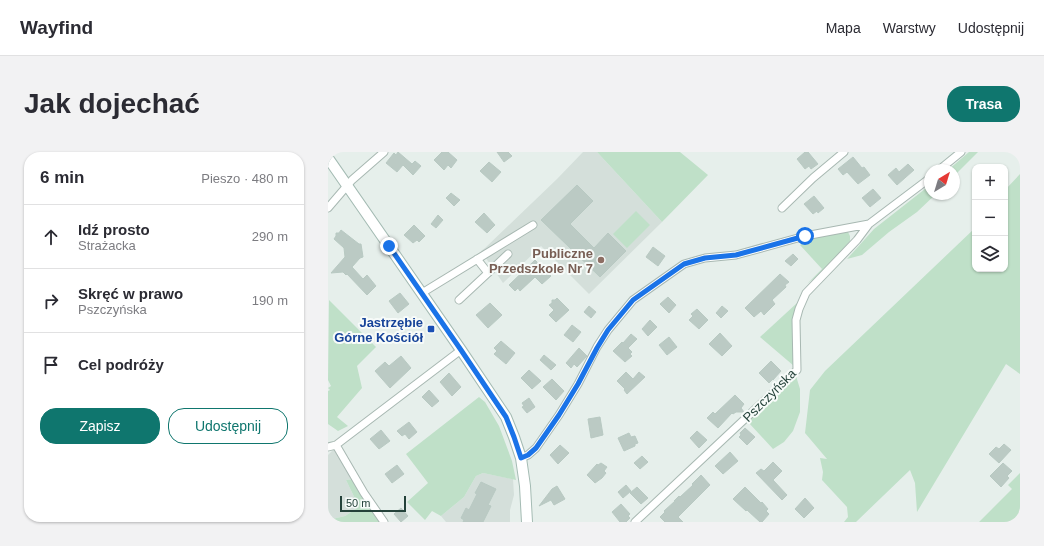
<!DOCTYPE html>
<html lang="pl">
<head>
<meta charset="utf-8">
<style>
	body { margin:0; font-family:Arial,sans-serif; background:#f2f2f3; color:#2b2b33 }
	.controls { position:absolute; right:12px; top:12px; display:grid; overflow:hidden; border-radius:8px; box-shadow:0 1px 3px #0004 }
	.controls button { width:36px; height:36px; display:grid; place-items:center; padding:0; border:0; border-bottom:1px solid #e1e1e2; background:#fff; color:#2b2b33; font:20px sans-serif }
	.compass { position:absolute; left:596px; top:12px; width:36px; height:36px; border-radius:50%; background:#fff; box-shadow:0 1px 3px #0004; rotate:38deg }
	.scale { position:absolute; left:12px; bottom:10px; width:66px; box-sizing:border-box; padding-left:4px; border:2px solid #24423a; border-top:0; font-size:11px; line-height:14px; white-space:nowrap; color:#24423a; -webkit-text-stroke:3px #f7fbf9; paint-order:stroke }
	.stop { position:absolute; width:12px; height:12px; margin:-9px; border:3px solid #1a73e8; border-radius:50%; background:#fff }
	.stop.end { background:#1a73e8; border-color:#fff; box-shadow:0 1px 4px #0008 }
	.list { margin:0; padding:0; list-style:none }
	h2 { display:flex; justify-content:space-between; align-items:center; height:52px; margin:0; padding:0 16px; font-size:17px }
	h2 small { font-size:13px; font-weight:400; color:#7c7c81 }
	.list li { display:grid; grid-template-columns:26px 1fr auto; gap:12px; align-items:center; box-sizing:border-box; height:64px; padding:0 16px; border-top:1px solid #e1e1e2 }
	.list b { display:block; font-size:15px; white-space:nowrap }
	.list p { margin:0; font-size:13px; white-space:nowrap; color:#7c7c81 }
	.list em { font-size:13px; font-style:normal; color:#7c7c81 }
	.actions { display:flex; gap:8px; padding:12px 16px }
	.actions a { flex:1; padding:9px 0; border:1px solid #0f766e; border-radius:16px; text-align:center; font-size:14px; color:#0f766e }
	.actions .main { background:#0f766e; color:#fff }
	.icon { flex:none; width:22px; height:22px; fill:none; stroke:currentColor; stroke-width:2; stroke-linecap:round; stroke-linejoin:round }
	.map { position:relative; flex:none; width:692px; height:370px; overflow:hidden; border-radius:16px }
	header { display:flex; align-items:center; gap:24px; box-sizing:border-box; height:56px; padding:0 20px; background:#fff; border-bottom:1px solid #e1e1e2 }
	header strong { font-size:19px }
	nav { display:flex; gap:22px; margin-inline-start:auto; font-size:14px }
	.intro { display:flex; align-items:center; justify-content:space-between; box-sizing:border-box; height:96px; padding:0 24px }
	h1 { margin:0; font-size:28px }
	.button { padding:10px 18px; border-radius:16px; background:#0f766e; color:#fff; font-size:14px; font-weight:700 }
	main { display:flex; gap:24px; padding:0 24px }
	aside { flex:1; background:#fff; border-radius:16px; box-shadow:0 1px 3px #0004 }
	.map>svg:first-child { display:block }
</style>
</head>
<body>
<header>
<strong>Wayfind</strong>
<nav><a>Mapa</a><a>Warstwy</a><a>Udostępnij</a></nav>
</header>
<div class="intro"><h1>Jak dojechać</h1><a class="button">Trasa</a></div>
<main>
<aside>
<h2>6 min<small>Pieszo · 480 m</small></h2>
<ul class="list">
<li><svg class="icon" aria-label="ahead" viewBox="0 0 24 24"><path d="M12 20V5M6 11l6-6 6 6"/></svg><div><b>Idź prosto</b><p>Strażacka</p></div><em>290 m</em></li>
<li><svg class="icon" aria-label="right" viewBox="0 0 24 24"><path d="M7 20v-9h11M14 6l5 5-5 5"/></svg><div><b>Skręć w prawo</b><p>Pszczyńska</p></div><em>190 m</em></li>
<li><svg class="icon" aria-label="arrive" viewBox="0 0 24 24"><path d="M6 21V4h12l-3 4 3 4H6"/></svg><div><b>Cel podróży</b></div></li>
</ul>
<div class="actions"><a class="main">Zapisz</a><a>Udostępnij</a></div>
</aside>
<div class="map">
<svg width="692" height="370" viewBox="0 0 692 370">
	<rect width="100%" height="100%" fill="#e6efeb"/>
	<!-- built -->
	<path fill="#d4dfda" d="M255,0H269L334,70L261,142L213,94L175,131L153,99L157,96L229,27Z
		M6,297L26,327L18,328L31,355L17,364L0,368V303Z
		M155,321L185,327L186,343L182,358V370H118L113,364L136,345L148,324Z"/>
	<!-- green -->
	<path fill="#bfe0c8" d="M269,0H352L380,23L334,70Z
		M641,0H650L626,24V18H620Z
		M692,22V222L678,212L589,360L587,331L582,318L528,370H516L520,365L519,355L494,328L495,320L492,306L499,307L477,281L482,238L497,219L647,76V117H677V38Z
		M602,33V42H608L589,60L561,80L534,103L519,107L546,77Z
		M308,59L322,73L299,96L285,82Z
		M520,80L522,84V89L498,117L479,132L494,117L472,93L484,87L509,81Z
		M1,148L48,195L29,214L34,236L9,265L20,274L10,279L0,272V239L2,238L0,236L3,234L0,228Z
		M469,151L465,168L466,214L432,185Z
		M468,224L472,237V260L465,279L456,290L445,297L420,270Z
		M151,245L157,250L171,274L184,309L188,328L155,321L148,324L136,345L113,364L104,359L97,368L79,350L100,331L78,302Z
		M692,321V370H651L684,337L680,333Z
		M26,327L52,370H0V368L17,364L31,355L18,328Z"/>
	<!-- building -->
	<path fill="#bbcac4" stroke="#b8c9c2" d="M70,0L84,12L87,9L93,14L85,23L75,13L69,20L58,11L66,1L68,3Z
		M114,0H120L129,8L123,16L120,13L116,18L106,8Z
		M169,0H180L184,4L176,10Z
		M477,0H480L490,12L483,17L481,14L477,17L469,7Z
		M525,5L534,16L536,15L542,23L530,32L519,20L515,23L510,17Z
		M161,10L173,20L164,30L152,19Z
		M580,12L586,18L569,33L560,23L568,16L571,20Z
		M249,33L265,49L242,72L266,96L280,81L298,99L272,125L213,68Z
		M545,37L553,46L542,55L534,46Z
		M123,41L132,48L126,54L118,46Z
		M486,44L496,56L490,61L489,59L485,62L476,52Z
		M156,61L167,73L159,81L147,70Z
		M110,63L115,68L108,76L103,72Z
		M86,73L97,84L91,90L89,88L85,91L76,83Z
		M13,78L31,92H33L35,105L32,106L24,115L35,127L39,123L48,134L39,143L19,122L18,123L15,120L3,121L17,105L16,96L6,87L8,84V81H11Z
		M325,95L337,104L330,114L318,105Z
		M465,102L470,107L463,114L457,109Z
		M207,108L223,124L214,132L207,125L192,139L190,136L187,139L181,133Z
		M452,122L461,130L457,133L458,135L444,148L447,152L436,163L433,159L426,165L417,156Z
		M72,141L81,152L70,161L61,149Z
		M340,145L348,153L341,161L332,152Z
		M229,146L241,158L228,170L221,163L226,158L221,153L224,151V148H227Z
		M162,151L174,163L160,176L148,163Z
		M261,154L268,160L263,166L256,160Z
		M394,154L400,159L393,166L388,161Z
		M369,157L380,168L371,177L361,168L365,164L363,162Z
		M322,168L329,175L320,184L314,177Z
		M244,173L253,180L245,190L236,183Z
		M392,181L404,194L394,204L381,192Z
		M303,182L309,187L300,196L304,200L302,202L304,204L297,210L285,199L294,190L295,191Z
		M341,185L349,195L339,203L331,193Z
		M173,189L187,201L178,212L166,202L169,199L166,196Z
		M251,196L259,204L249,215L246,212L243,216L238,211Z
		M216,203L228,213L223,218L212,208Z
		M73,204L83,216L62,236L47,219L57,210L61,214Z
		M443,209L453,219L445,228V227L441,231L431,221Z
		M201,218L213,229L204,237L193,226Z
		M298,220L305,227L311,220L317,225L299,242L296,238L297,237L289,229Z
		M121,221L133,235L124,244L112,230Z
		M224,227L236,239L228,248L215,235Z
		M101,238L111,249L104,255L94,245Z
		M407,243L416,252L413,256L416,260H408L405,262L404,261L390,276L379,266L385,260L387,262Z
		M201,246L207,255L199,261L194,255L196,254L194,251Z
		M272,265L275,283L263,286L260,267Z
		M81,270L89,280L81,287L77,282L74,284L69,279Z
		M417,276L427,285L419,293L411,285L413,283L412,281Z
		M53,278L62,289L51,297L42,287Z
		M369,279L379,288L371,296L362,286Z
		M301,281L303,285L307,284L310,291L307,292V294L296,299L290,286Z
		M676,292L683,298L671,311L661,302L668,295L671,297Z
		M232,293L241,301L230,312L222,303Z
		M402,300L410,309L395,322L387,314Z
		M314,304L320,310L312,317L306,311Z
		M445,310L454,319L445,328L459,343L454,348L428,321L433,317L436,319Z
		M273,311L279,315L276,319L278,321L274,326L267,331L259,323L269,312L270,313Z
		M675,311L684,319L679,324L681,326L673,335L662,324Z
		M69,313L76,322L64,331L57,322Z
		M373,323L382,333L350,365L355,370H337L332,365L337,360L336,359L347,349H346L351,344L352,345L365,333L364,332Z
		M153,330L168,337L160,353L163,354L155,370H135L136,368L133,366L138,356L141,358L149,342L147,341Z
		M298,333L303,339L295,346L290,340Z
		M229,334L237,347L226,353L223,348L211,354L224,337Z
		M309,335L320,346L313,352L302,341Z
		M417,335L433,351L434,350L440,357L438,359L441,362L434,370H432L419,358L418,359L405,347Z
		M477,346L486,356L476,366L467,357Z
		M293,352L302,362L300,364L302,366L298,370H292L284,360Z
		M73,356L80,364L73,370L66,362Z"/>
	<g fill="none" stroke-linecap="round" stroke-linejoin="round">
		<defs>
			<path id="street" d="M611,18L633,0
				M0,56L24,28L56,0
				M454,56L485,26L516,0
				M149,107L160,121L180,102
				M94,141L205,73
				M131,148L160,121
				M8,293L36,341L56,370
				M0,295L8,293L133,198
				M193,306L200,303L208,296L231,263L250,232L269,195L280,178L305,148L356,112L377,106L408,103L477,84L541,72L602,26
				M307,370L469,218L468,168L471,157L478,141L505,113L529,88L541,72"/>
			<path id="secondary" d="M0,6L133,198L178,265L186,285L193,306L197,334L199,370"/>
		</defs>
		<!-- street casing -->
		<use href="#street" stroke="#a8b8b2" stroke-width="9"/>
		<!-- secondary casing -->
		<use href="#secondary" stroke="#a4bbb3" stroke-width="12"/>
		<!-- street -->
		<use href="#street" stroke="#fff" stroke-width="7"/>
		<!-- secondary -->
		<use href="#secondary" stroke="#fff" stroke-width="10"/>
	</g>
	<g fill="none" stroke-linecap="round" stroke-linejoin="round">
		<!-- route -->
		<path stroke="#1a73e8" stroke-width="5" d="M61,94L133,198L178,265L186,285L193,306L200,303L208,296L231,263L250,232L269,196L280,178L305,148L356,112L377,106L408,103L477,84"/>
	</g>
	<!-- markers -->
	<circle fill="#8d6e63" stroke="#f7fbf9" stroke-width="1.5" cx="273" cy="108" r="4"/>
	<rect fill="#1a4fb4" stroke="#f7fbf9" stroke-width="1.5" x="99" y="173" width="8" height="8" rx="2"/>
	<g text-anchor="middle" stroke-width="4" stroke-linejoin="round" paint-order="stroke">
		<!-- education labels -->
		<g font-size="13" font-weight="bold" fill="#785e54" stroke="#f7fbf9" text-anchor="end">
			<text x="265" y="106">Publiczne<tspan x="265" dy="15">Przedszkole Nr 7</tspan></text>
		</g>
		<!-- transit labels -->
		<g font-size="13" font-weight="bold" fill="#164399" stroke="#f7fbf9" text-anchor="end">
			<text x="95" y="175">Jastrzębie<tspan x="95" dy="15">Górne Kościół</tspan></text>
		</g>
		<!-- street labels -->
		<g font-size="13" fill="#24423a" stroke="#f7fbf9">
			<text transform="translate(441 243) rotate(-45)" y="5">Pszczyńska</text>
		</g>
	</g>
</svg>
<div class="controls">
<button>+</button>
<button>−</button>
<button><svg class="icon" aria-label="layers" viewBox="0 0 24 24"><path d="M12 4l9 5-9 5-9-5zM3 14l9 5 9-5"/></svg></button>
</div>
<svg class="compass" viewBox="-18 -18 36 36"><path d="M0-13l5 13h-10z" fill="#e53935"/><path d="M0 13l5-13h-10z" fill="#7c7c81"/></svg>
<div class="scale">50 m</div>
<div class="stop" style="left:477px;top:84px"></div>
<div class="stop end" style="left:61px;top:94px"></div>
</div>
</main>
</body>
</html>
